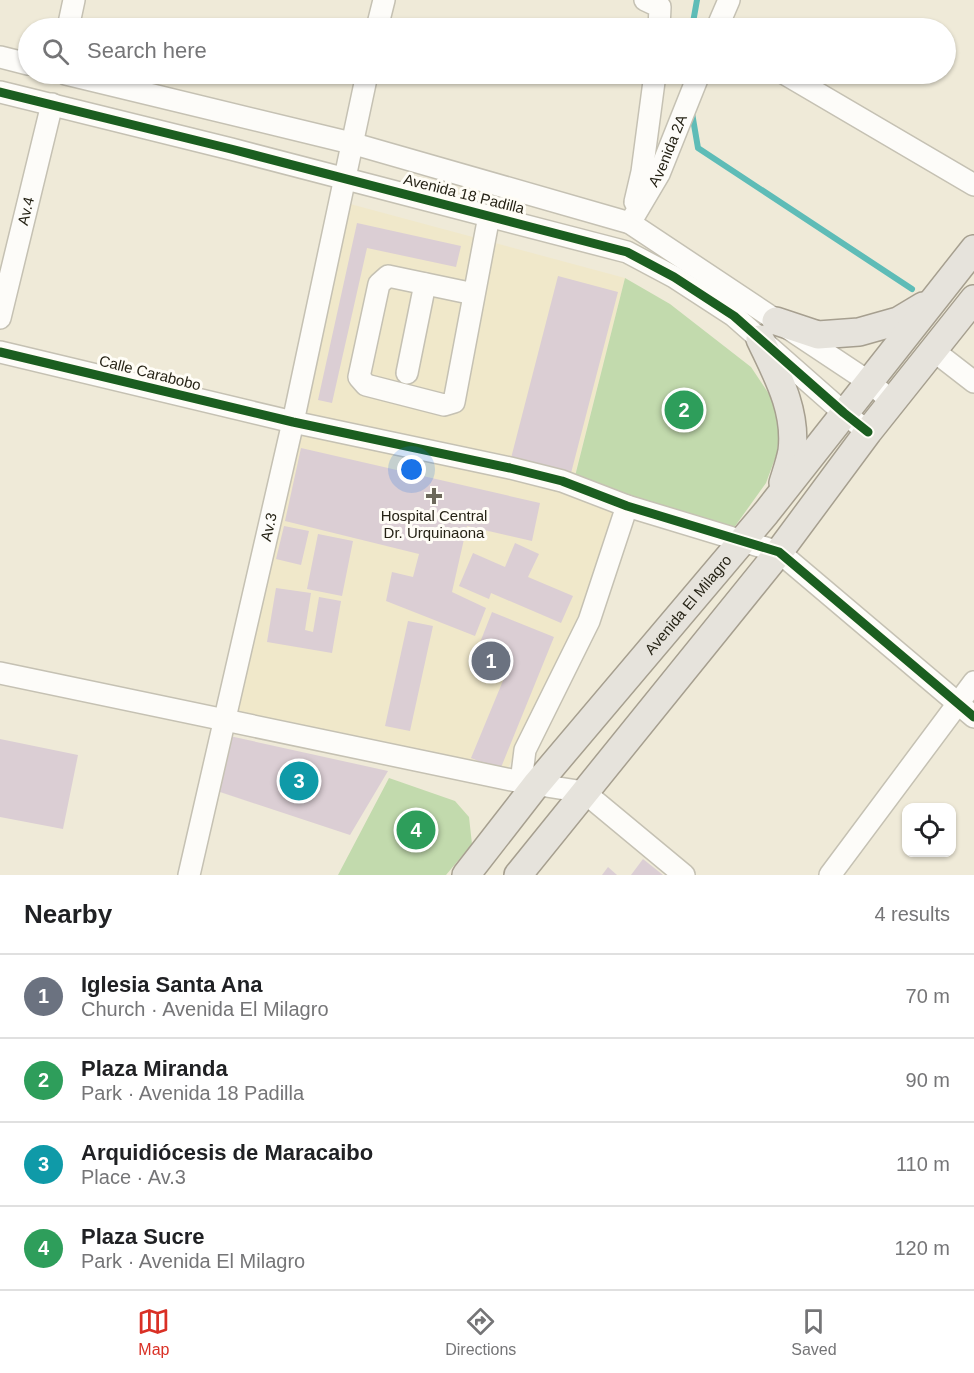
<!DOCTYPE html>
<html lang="en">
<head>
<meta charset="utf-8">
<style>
	body { margin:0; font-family:Arial,sans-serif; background:#f6f6f6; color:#202124 }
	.controls { position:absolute; right:18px; bottom:18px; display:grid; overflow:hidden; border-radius:12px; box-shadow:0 2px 4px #0004 }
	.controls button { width:54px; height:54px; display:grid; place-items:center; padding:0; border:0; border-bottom:2px solid #e0e0e0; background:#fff; color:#202124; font:30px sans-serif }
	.you { position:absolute; left:412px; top:470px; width:21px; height:21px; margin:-15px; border:4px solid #fff; border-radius:50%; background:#1a73e8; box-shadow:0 0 0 9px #1a73e833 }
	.badge { display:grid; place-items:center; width:39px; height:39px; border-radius:50%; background:#d93025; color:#fff; font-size:20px; font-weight:700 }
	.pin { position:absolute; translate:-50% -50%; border:3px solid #fff; box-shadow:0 2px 6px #0006 }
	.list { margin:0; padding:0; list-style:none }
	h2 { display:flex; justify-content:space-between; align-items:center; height:78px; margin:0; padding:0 24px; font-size:26px }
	h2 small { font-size:20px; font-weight:400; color:#757577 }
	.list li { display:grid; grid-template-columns:39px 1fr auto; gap:18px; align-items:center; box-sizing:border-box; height:84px; padding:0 24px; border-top:2px solid #e0e0e0 }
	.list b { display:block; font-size:22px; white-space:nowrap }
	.list p { margin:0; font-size:20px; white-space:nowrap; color:#757577 }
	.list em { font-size:20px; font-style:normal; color:#757577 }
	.icon { flex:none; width:33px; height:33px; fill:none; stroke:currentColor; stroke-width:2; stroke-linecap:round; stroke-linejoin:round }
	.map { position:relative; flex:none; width:974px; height:875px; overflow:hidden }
	.search { position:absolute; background:#fff; box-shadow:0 2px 4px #0004; left:18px; right:18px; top:18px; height:66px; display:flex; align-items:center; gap:15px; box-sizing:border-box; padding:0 21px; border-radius:33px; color:#757577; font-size:22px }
	.sheet { height:414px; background:#fff }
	nav { display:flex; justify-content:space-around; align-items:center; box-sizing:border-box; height:84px; border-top:2px solid #e0e0e0; background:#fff; font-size:16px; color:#757577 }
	nav a { display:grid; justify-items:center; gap:3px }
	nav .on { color:#d93025 }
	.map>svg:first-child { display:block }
</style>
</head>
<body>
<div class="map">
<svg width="974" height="875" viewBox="0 0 974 875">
	<rect width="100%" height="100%" fill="#efead8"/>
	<!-- built -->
	<path fill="#f0e8ca" d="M339,201L625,278L572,487L617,504L574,634L503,778L225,719Z"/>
	<!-- green -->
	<path fill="#c2daad" d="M625,278L670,304L751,367L771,397L780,424L777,453L766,483L723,543L572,488Z
		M389,778L455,801L469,817L472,844L446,875H338Z"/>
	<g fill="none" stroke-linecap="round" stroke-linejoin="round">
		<!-- stream -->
		<path stroke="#5ebcb7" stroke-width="6" d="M692,28L697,0
			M692,113L698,148L912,289"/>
	</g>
	<!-- building -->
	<path fill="#dbced4" d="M357,223L461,246L456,267L367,248L332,403L318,400Z
		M558,276L618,292L570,477L510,462Z
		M301,448L540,503L532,541L467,526L452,592L486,608L475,636L386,601L392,572L413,577L419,554L285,521Z
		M284,526L309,531L301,565L276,559Z
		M318,534L353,541L342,596L307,589Z
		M515,543L539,554L528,577L573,596L561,623L491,593L489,599L459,586L473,553L505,567Z
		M276,588L311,593L305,630L313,632L319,597L341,601L332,653L267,642Z
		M492,612L554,637L500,770L471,758L512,659L479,645Z
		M408,621L433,626L410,731L385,726Z
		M225,735L388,771L350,835L214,790Z
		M0,739L78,755L63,829L0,817Z
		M643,859L663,875H631Z
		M608,867L617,875H602Z"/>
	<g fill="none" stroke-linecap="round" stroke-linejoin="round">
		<defs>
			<g id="minor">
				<path d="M645,0L660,7L659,28"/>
				<path d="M68,28L74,0"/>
				<path d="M377,28L384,0"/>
				<path d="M717,28L729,0"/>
				<path d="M0,57L28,64"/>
				<path d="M66,74L351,143L630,223L869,382L893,402"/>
				<path d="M785,74L974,185"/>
				<path d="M0,92L231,149L627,252L674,277L734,316L844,413L868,432"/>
				<path d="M635,202L642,172L655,74"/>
				<path id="s1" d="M630,223L659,174L699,74"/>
				<path d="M474,294L388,276L379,284L359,377L366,385L444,405L454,402L489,216"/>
				<path id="s2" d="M0,318L52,104"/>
				<path d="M934,351L974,382"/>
				<path d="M0,352L293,422L510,468L562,481L627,506L779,552L974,717"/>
				<path d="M407,373L425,284"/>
				<path d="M0,673L521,782L584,792L684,875"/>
				<path d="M521,782L525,750L589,621L627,506"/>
				<path id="s3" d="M189,875L293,422L367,74"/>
				<path d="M830,875L974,682"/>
			</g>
			<g id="major">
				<path d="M776,321L818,335L859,332L898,321L923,306"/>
				<path d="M760,339C777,375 797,410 792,451C790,462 786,473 783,483"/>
				<path id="s4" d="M466,875L536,785L766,513L974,249"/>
				<path d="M518,875L779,552L868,432L974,299"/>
			</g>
		</defs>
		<!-- minor casing -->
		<use href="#minor" stroke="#c5c1b3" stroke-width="24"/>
		<!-- major casing -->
		<use href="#major" stroke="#a69f8f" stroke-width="30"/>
		<!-- minor -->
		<use href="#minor" stroke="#fdfcf9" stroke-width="21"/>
		<!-- major -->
		<use href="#major" stroke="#e6e3dc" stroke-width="27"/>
		<defs>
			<path id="cycleway" d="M0,92L231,149L627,252L674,277L734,316L844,413L868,432
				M0,352L293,422L510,468L562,481L627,506L779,552L974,717"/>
		</defs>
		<!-- cycleway casing -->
		<use href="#cycleway" stroke="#fffdf6" stroke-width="13"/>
		<!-- cycleway -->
		<use href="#cycleway" stroke="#1b5e20" stroke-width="9"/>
	</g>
	<!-- markers -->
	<path fill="#6c695a" stroke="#fffdf6" stroke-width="2" d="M431 487h6v6h6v6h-6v6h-6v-6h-6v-6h6z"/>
	<g text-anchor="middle" stroke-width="6" stroke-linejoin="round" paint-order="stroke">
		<!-- street labels -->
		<g font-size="15" fill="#262316" stroke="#fffdf6">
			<text dy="5" stroke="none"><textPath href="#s1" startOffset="82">Avenida 2A</textPath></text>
			<text transform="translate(464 194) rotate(14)" y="5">Avenida 18 Padilla</text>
			<text dy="5" stroke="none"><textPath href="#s2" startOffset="110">Av.4</textPath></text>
			<text transform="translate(150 373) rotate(14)" y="5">Calle Carabobo</text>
			<text dy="5" stroke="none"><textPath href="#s3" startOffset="357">Av.3</textPath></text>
			<text dy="5" stroke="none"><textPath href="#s4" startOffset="350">Avenida El Milagro</textPath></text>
		</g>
		<!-- poi labels -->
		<g font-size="15" fill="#262316" stroke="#fffdf6">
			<text x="434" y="521">Hospital Central<tspan x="434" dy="17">Dr. Urquinaona</tspan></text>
		</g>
	</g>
</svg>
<div class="controls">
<button><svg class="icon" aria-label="locate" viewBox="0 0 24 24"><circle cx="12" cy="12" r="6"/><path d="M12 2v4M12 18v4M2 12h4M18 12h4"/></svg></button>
</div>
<div class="you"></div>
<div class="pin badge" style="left:491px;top:661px;background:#6b7280">1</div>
<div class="pin badge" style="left:684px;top:410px;background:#2e9e5b">2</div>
<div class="pin badge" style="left:299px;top:781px;background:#0f9aa8">3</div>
<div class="pin badge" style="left:416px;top:830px;background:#2e9e5b">4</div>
<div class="search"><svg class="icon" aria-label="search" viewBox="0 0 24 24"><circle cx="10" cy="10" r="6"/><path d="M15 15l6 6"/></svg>Search here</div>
</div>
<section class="sheet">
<h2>Nearby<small>4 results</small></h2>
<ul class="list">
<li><span class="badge" style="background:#6b7280">1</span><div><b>Iglesia Santa Ana</b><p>Church · Avenida El Milagro</p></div><em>70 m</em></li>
<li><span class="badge" style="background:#2e9e5b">2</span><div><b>Plaza Miranda</b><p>Park · Avenida 18 Padilla</p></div><em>90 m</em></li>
<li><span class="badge" style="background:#0f9aa8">3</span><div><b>Arquidiócesis de Maracaibo</b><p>Place · Av.3</p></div><em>110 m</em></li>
<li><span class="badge" style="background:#2e9e5b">4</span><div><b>Plaza Sucre</b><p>Park · Avenida El Milagro</p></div><em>120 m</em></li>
</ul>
</section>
<nav>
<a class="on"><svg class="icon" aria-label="map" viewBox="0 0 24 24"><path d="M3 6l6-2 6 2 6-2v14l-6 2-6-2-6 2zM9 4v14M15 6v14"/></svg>Map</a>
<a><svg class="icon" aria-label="directions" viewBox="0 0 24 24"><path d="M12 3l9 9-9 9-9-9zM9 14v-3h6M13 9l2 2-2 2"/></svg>Directions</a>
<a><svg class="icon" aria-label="saved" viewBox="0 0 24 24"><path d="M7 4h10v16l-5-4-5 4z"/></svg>Saved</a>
</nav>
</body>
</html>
